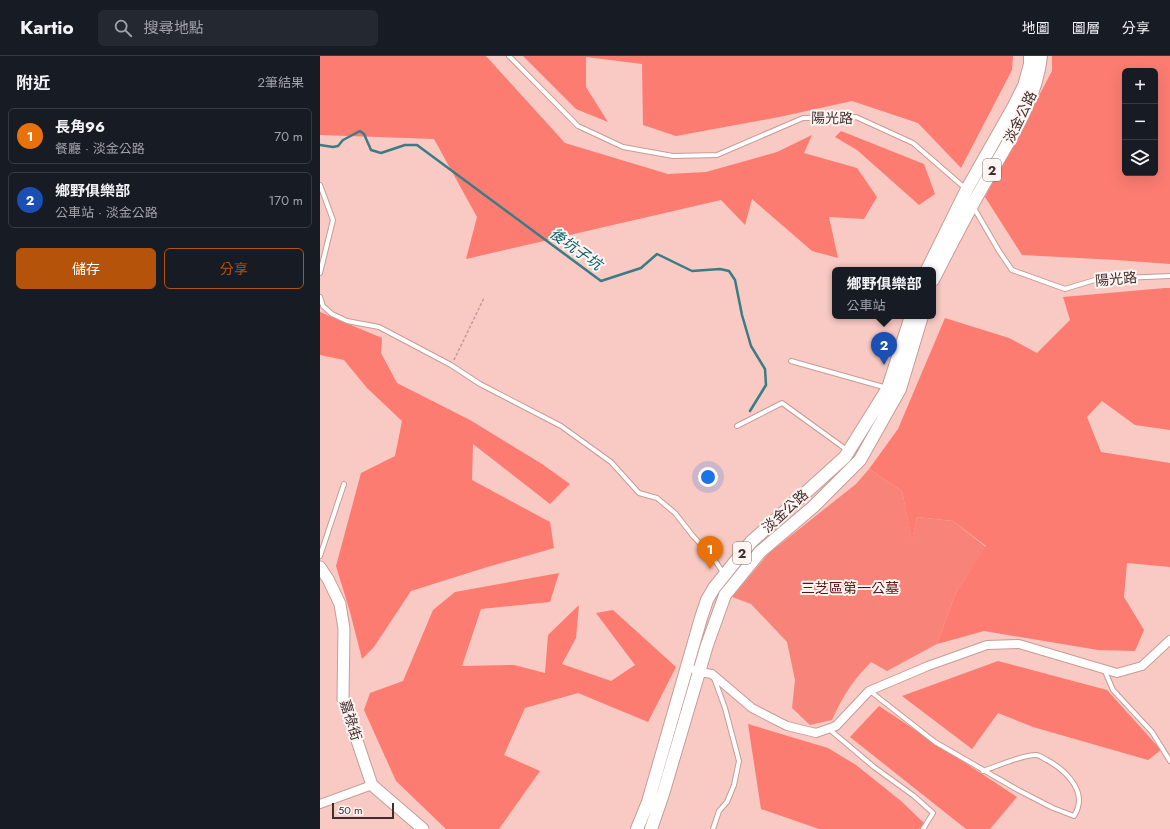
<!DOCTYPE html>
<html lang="zh-TW">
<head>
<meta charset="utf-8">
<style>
	body { margin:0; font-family:Jost,"Noto Sans TC",sans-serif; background:#242831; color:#f1f3f6 }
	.controls { position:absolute; right:12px; top:12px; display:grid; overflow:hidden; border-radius:6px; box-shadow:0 4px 16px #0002 }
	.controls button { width:36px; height:36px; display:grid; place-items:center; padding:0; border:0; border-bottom:1px solid #363941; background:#171b24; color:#f1f3f6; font:20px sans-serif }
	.scale { position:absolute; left:12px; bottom:10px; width:62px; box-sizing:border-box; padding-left:4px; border:2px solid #402e2c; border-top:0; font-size:11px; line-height:14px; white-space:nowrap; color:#402e2c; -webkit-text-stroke:3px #fff5f3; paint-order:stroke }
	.you { position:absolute; left:388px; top:421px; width:14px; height:14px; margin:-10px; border:3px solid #fff; border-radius:50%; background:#1a73e8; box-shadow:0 0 0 6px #1a73e833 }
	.badge { display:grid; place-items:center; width:26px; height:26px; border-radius:50%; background:#b45309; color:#fff; font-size:13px; font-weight:700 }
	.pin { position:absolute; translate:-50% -33px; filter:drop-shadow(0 1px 2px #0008) }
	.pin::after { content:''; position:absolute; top:21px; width:14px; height:12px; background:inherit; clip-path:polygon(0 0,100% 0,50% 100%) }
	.popup { position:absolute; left:512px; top:211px; width:104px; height:52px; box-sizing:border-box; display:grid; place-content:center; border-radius:6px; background:#171b24; filter:drop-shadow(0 1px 3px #0005); font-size:13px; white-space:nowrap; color:#9ea1a6 }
	.popup b { font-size:15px; color:#f1f3f6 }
	.popup::after { content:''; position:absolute; left:50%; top:100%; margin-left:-8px; border:8px solid transparent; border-top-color:#171b24 }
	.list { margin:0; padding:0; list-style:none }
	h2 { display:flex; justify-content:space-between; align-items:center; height:52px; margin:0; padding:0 16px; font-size:17px }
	h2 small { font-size:13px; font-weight:400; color:#9ea1a6 }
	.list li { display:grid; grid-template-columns:26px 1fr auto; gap:12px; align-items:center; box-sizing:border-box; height:56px; margin:0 8px 8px; padding:0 8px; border:1px solid #363941; border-radius:6px }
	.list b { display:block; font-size:15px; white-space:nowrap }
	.list p { margin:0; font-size:13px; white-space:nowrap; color:#9ea1a6 }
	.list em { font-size:13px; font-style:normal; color:#9ea1a6 }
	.actions { display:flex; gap:8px; padding:12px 16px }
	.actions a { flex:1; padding:9px 0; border:1px solid #b45309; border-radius:6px; text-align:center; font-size:14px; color:#b45309 }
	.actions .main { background:#b45309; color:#fff }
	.icon { flex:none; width:22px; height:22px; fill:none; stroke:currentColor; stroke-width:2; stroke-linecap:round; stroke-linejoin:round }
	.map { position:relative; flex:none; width:850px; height:773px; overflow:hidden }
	header { display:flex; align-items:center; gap:24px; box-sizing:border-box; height:56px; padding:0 20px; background:#171b24; border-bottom:1px solid #363941 }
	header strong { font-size:19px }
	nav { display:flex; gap:22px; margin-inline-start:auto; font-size:14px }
	.search { width:280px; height:36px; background:#242831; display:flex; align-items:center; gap:10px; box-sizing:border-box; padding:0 14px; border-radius:6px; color:#9ea1a6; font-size:15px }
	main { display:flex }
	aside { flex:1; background:#171b24 }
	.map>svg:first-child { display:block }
</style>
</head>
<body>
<header>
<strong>Kartio</strong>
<div class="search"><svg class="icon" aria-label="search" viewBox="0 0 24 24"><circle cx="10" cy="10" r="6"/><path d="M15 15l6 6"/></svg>搜尋地點</div>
<nav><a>地圖</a><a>圖層</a><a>分享</a></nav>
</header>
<main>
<aside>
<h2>附近<small>2筆結果</small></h2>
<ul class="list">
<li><span class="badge" style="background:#e8710a">1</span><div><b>長角96</b><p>餐廳 · 淡金公路</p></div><em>70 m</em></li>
<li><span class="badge" style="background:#1a4fb4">2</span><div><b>鄉野俱樂部</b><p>公車站 · 淡金公路</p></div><em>170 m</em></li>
</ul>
<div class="actions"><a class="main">儲存</a><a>分享</a></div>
</aside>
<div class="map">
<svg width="850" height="773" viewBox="0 0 850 773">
	<rect width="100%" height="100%" fill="#f9c9c3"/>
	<!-- green -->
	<path fill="#f88479" d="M549,413L582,435L592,484L597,461L633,465L666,491L636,536L617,588L567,615L551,606C532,626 524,638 512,664L490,669L472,652L475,624L467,586L431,548L412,541L449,497L536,428Z"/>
	<!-- forest -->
	<path fill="#fc7c71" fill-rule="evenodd" d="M0,0H166L245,87L348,118L386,116L457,96L492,79L484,97L537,112L557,141L544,163L509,161L518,202L492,195L432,143L425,169L401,144L146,203L157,161L114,83L0,79Z
		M203,0H693L692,14L641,112L598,67L532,45L459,61L356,80L323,69L322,8L266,1V31L288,66L256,53Z
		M732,0H850V208L796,204L702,199L665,141L732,15ZM805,15H835V117H805Z
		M521,75L604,108L615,138L599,149L537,94L515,81Z
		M845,232H850V374L815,369L782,345L767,361L781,396L850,407V511L807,507L804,541L824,574L815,595L778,594L664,575L617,588L636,536L666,490L633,465L597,461L592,485L582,435L549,413L578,373L625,262L689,282L717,297L750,264L743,241Z
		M0,256L62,282L61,297L77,327L150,364L222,408L250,428L230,448L153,388L152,424L230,466L234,492L164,512L91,535L54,591L42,603L30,556L16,510L41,417L75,400L82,365L47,332L24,304L0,299Z
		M239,517L230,546L161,553L142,610L194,609L225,617L228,579L259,549L256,582L242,608L291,625L315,609L276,557L293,554L356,611L328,666L258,637L205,652L184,699L220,715L179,773H126L76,725L44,654L50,637L83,625L113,554L135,536Z
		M678,605L787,634L841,694L828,704L713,671L678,657L652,693L582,640Z
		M559,650L697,741L670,773H646L530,681Z
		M428,668L508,692L536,709L581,745L605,768L599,773H499L441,753Z"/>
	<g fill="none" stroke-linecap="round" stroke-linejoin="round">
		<!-- stream -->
		<path stroke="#387d86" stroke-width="2.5" d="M0,89L13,91L18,90L23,84L40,75L44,78L51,94L61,97L85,89H97L281,225L321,212L337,198L372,215L400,213L409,215L415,224L422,259L431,290L445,313L446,329L430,355"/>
		<defs>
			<path id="lane" d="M189,0L258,70L303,91L353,100L397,99L483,62L536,61L593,87L646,133
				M0,129L13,164L0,217
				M654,152L679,195L692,214L745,233L778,223L850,220
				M0,241L3,250L12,258L27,265L59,271L131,309L160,328L241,370L291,406L319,437L337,442L355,457L373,480L394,503L404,518
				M471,305L567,332
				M417,370L462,347L527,394
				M0,500L24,428
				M784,613L793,634L832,676L850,705
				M550,635L615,686L698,734L733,752L754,760C769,737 747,715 727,704C724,703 720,699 716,699C701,699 678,710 663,715
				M509,673L554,711L594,740L613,757L603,773
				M393,773L399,755L407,746L414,729L419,705L405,652L394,622"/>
			<path id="street" d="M375,614L379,616L392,618L432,652L467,670L496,677L516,670L549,635L608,610L667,589L699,588L797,617L822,610L850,584
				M0,748L52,729"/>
			<path id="secondary" d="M0,511L8,523L20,548L24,573L23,643L52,729L103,773"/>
			<path id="primary" d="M607,214L647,133L694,50L704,30L710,8V0
				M613,224C629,193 645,161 663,130C686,89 716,48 721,0
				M317,773L328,746L381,562L387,544L394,532L431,486L525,401L568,332L591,260
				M331,773L343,738L387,589L405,539L440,496L493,451L540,404L580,333L602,260"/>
		</defs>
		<!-- lane casing -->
		<use href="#lane" stroke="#c89c96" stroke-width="6"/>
		<!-- street casing -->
		<use href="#street" stroke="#c89c96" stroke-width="10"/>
		<!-- secondary casing -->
		<use href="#secondary" stroke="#c89c96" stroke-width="13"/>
		<!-- primary casing -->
		<use href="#primary" stroke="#c89c96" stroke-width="14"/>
		<!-- path -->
		<path stroke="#c19a95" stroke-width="1.5" stroke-dasharray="3 2" stroke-linecap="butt" d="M134,304L164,242"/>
		<!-- lane -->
		<use href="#lane" stroke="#fff" stroke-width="4"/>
		<!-- street -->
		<use href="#street" stroke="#fff" stroke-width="8"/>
		<!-- secondary -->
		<use href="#secondary" stroke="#fff" stroke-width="11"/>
		<!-- primary -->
		<use href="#primary" stroke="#fff" stroke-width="12"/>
	</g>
	<g text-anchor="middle" stroke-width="4" stroke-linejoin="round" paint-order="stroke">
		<!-- shield labels -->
		<g fill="#fff5f3" stroke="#796a68" stroke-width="1">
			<rect x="663" y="103" width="18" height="22" rx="3"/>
			<rect x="413" y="486" width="18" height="22" rx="3"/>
		</g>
		<g font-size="13" font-weight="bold" fill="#402e2c">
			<text x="672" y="119">2</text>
			<text x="422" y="502">2</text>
		</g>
		<!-- street labels -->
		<g font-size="14" fill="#402e2c" stroke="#fff5f3">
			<text transform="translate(700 61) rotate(-64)" y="5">淡金公路</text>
			<text transform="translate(512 62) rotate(1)" y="5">陽光路</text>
			<text transform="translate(796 223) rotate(-5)" y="5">陽光路</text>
			<text transform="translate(465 455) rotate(-42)" y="5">淡金公路</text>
			<text transform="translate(31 664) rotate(73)" y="5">嘉祿街</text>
		</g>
		<!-- park labels -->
		<g font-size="14" fill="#60100f" stroke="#fff5f3">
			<text x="530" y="537">三芝區第一公墓</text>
		</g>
		<!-- water labels -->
		<g font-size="15" font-style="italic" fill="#09626c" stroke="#fff5f3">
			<text transform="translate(256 193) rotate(36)" y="5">後坑子坑</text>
		</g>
	</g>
</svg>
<div class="controls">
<button>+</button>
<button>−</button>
<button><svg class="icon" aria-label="layers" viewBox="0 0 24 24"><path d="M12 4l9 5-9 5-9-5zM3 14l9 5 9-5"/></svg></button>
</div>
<div class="scale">50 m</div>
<div class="you"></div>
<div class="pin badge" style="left:390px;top:513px;background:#e8710a">1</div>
<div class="pin badge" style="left:564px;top:309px;background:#1a4fb4">2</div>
<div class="popup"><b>鄉野俱樂部</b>公車站</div>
</div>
</main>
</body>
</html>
